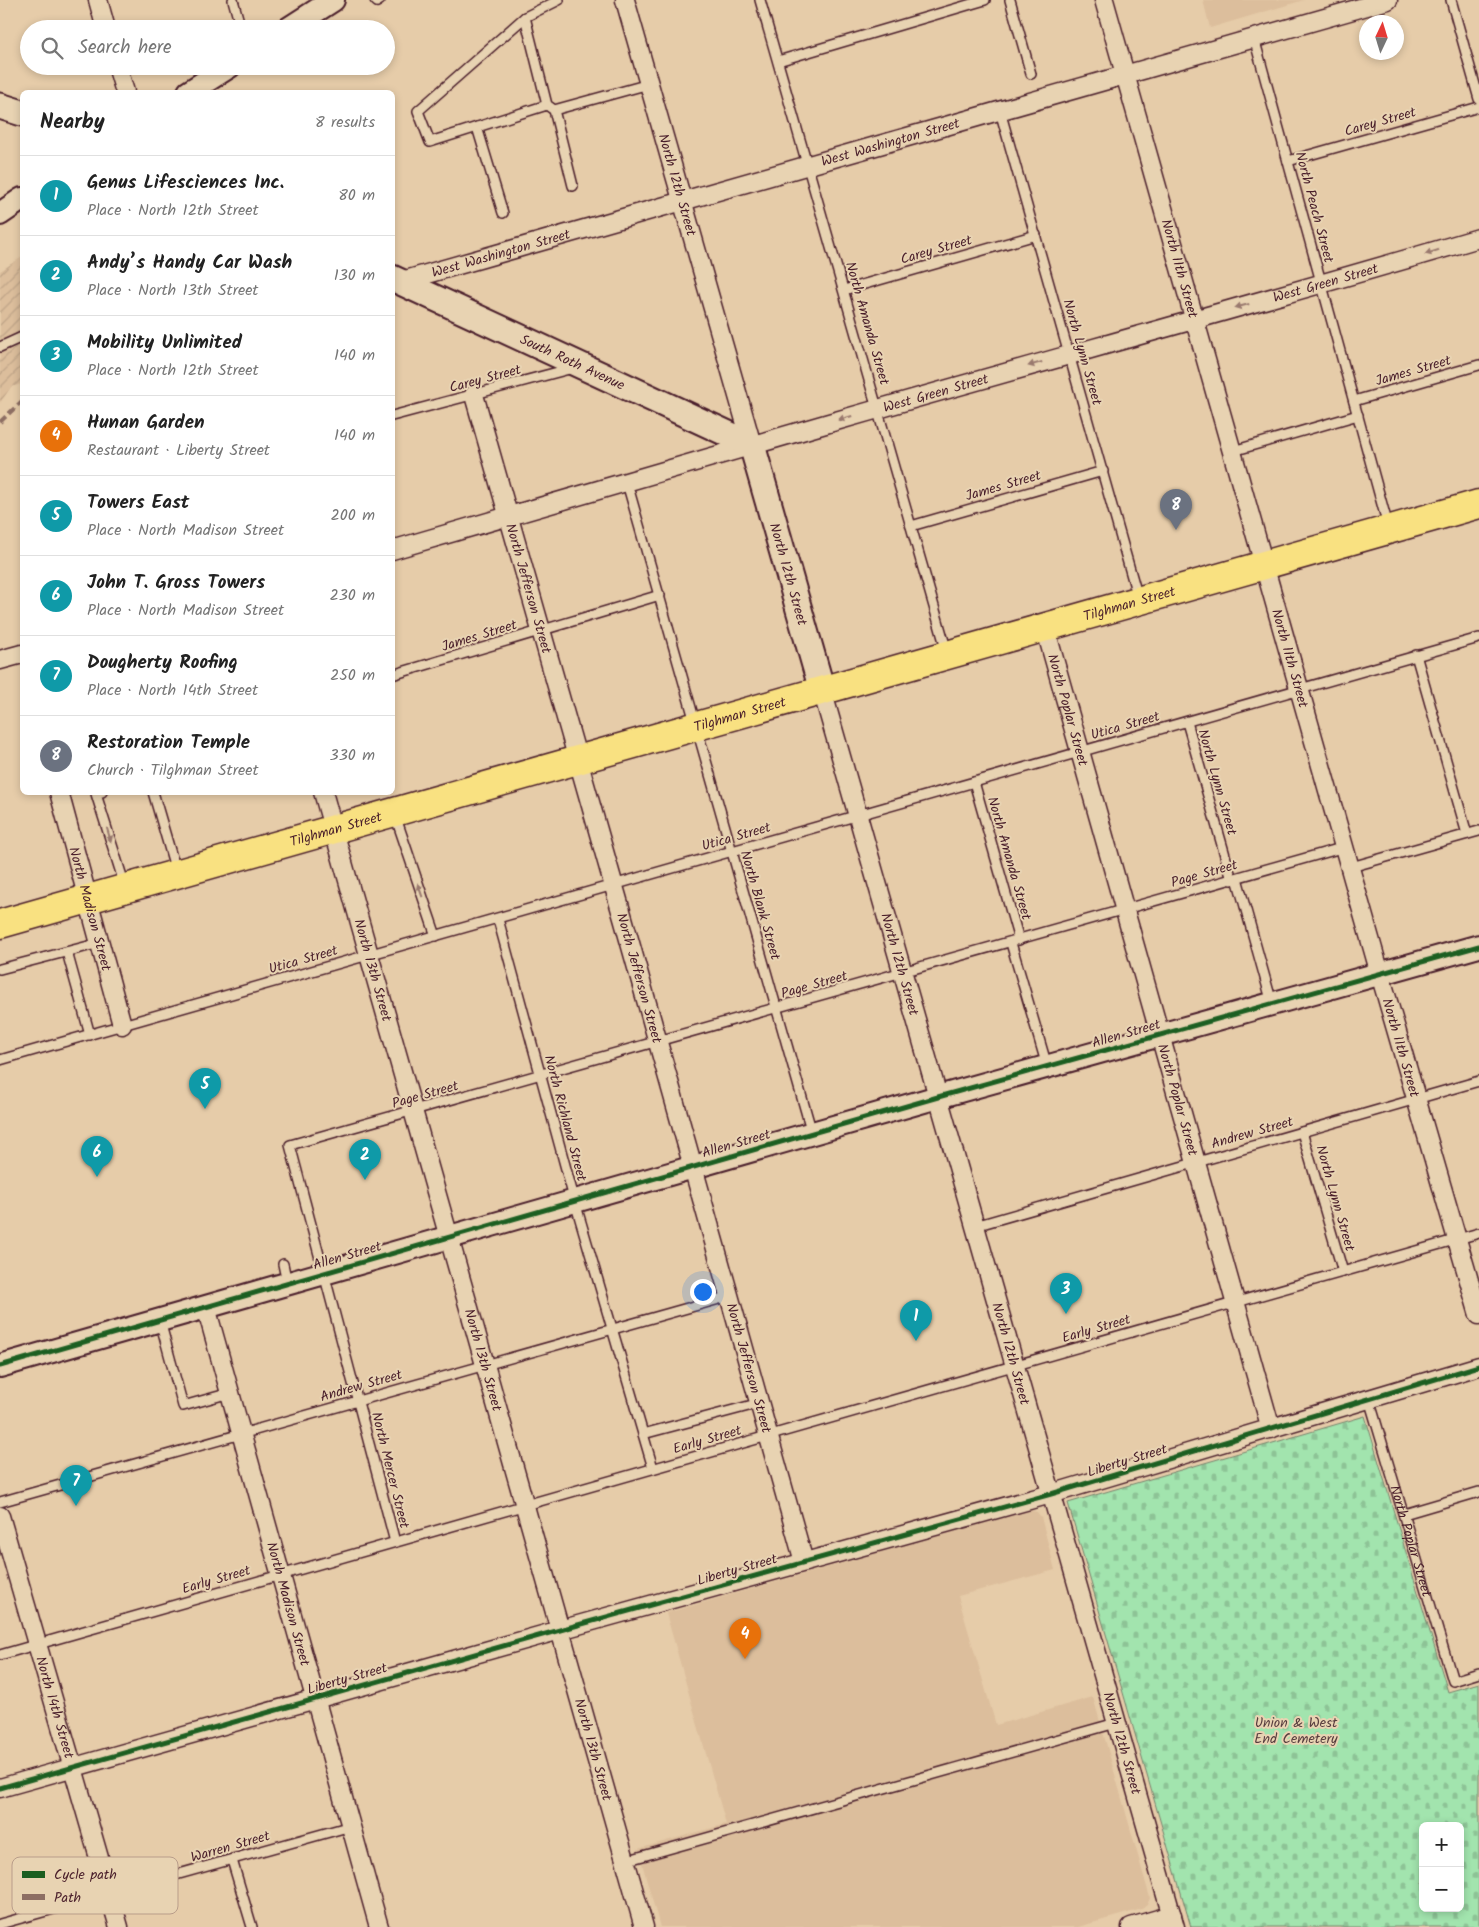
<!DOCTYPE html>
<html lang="en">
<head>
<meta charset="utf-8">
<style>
	body { margin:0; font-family:Kalam,sans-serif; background:#f6f6f6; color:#222 }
	.controls { position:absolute; right:15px; bottom:15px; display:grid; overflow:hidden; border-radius:8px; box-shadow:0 2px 8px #0003 }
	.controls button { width:45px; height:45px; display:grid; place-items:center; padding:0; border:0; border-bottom:1px solid #e0e0e0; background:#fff; color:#222; font:25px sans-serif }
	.compass { position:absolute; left:1359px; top:15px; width:45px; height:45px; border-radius:50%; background:#fff; box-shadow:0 2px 8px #0003; rotate:4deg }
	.you { position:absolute; left:702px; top:1291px; width:18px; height:18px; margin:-12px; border:4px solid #fff; border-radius:50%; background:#1a73e8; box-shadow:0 0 0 8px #1a73e833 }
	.badge { display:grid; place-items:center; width:32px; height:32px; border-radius:50%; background:#0f766e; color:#fff; font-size:16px; font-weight:700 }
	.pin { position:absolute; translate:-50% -41px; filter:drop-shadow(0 1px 2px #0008) }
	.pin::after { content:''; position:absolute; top:26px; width:18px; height:15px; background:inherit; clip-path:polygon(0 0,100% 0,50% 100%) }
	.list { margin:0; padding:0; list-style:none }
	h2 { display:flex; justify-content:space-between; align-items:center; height:65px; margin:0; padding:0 20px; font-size:21px }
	h2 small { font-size:16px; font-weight:400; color:#767676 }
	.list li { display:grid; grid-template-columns:32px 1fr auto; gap:15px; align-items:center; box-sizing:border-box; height:80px; padding:0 20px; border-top:1px solid #e0e0e0 }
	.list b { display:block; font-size:19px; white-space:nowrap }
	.list p { margin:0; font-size:16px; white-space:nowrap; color:#767676 }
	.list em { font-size:16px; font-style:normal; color:#767676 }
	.icon { flex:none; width:28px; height:28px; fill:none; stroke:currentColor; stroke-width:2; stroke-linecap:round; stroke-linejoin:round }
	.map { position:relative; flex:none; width:1479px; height:1927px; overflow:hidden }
	.search { position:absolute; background:#fff; box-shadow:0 2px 8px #0003; left:20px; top:20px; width:375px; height:55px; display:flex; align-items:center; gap:12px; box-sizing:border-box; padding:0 18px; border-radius:28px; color:#767676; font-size:19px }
	.panel { position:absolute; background:#fff; box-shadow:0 2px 8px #0003; left:20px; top:90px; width:375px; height:705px; border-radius:8px }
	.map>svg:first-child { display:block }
</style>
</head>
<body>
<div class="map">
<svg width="1479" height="1927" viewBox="0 0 1479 1927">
	<defs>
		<pattern id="industrial-furrows" width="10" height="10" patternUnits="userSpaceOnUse" patternTransform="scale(1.25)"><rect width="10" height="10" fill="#dcbe9c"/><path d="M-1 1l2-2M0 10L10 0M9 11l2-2" fill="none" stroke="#bea387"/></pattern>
		<pattern id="cemetery-stones" width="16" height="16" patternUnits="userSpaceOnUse" patternTransform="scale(1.25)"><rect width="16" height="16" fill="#a2e4ae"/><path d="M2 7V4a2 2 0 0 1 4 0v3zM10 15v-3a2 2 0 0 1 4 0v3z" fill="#8dc396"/></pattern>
	</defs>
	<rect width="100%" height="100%" fill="#e6cca9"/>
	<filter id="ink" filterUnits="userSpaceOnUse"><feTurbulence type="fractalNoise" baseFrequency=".02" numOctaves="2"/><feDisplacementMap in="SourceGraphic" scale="10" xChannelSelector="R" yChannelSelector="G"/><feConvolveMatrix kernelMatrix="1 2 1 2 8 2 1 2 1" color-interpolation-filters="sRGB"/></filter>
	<g filter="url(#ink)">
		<!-- built -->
		<path fill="#dcbe9c" d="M1203,0H1304L1210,28Z
			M1030,1510L1037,1512L1041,1517L1055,1570L958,1596L996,1725L1093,1697L1150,1898L1147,1905L1142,1909L1078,1927H660L638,1849L726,1824L666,1613Z"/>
		<!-- industrial -->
		<path fill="url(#industrial-furrows)" d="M22,257V384L11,387L0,403V271Z"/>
		<!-- cemetery -->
		<path fill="url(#cemetery-stones)" stroke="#76826c" fill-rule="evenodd" d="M1365,1416L1448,1692L1479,1683V1927H1191L1068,1503ZM1423,1826H1460V1908H1423Z"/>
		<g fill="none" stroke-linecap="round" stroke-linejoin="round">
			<defs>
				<g id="service">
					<path d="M233,0L241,29"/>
					<path d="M375,0L377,2L380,0"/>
					<path d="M760,0L947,652"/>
					<path d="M1010,0L1031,74"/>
					<path d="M1451,0L1479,99"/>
					<path d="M525,17L547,105L554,110L649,84"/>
					<path d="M1254,38L1388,526"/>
					<path d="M778,61L985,0"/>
					<path d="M547,105L430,142L418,111L525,17L559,0"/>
					<path d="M554,110L573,186"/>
					<path d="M1000,111L1138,598"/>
					<path d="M477,127L503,213"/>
					<path d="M1288,161L1479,107"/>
					<path d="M844,290L1036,235"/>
					<path d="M0,347L22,337"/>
					<path d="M1354,401L1479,365"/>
					<path d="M392,416L573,368"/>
					<path d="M1233,451L1358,415"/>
					<path d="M627,483L812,1133"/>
					<path d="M911,526L1103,471"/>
					<path d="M1416,655L1467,834"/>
					<path d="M392,675L660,595"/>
					<path d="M1187,722L1232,880"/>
					<path d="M974,782L1019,940"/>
					<path d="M102,792L96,794L125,886"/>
					<path d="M153,792L176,871"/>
					<path d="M395,815L436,936"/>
					<path d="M1351,867L1479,831"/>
					<path d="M1237,878L1272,1003"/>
					<path d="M498,919L575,1202L653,1468"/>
					<path d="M1011,943L1047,1066"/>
					<path d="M67,952L90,1035"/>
					<path d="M0,969L100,943"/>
					<path d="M0,1060L1479,638"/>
					<path d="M1302,1132L1343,1272"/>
					<path d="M975,1226L1479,1081"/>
					<path d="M283,1264L287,1283"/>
					<path d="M160,1321L183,1406L230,1393"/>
					<path id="s1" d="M1369,1399L1453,1681L1479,1673"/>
					<path d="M643,1434L760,1403"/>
					<path d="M0,1502L730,1296"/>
					<path d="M1404,1514L1479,1492"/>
					<path d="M395,1542C361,1409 324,1278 290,1145L1345,847"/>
					<path d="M0,1655L1479,1233"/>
					<path d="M232,1860L252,1927"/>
					<path d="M625,1861L1116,1723"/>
					<path d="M0,1924L351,1826"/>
				</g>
				<g id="minor">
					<path d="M98,0L106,29"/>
					<path id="s2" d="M625,0L752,445"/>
					<path id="s3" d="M1104,0L1380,974L1479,1315"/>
					<path d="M117,66L125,92"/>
					<path id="s4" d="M395,283L1388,0"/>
					<path id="s5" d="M474,395L623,918L804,1562"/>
					<path id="s6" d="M392,550C555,504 716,455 878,409C1078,352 1279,297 1479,238"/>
					<path id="s7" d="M1045,627L1271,1429"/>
					<path d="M0,660L22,654"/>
					<path id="s8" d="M822,690L1175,1927"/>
					<path id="s9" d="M59,792L122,1025"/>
					<path id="s10" d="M323,792L644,1927"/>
					<path id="s11" d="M206,1307L379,1927"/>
					<path id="s12" d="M0,1516L119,1927"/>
					<path d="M0,1788L560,1630L1051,1494L1479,1366"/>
					<path d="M1131,1927L1172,1915"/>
				</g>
				<path id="tertiary" d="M288,29L333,0
					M189,92L230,66
					M0,214L22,199
					M0,1366L938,1097L1479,946"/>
				<g id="secondary">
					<path d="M0,106L22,113"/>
					<path id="s13" d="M392,278L752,445L822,690"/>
				</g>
				<g id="primary">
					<path id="s14" d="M0,924L1479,504"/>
				</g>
			</defs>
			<!-- service casing -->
			<use href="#service" stroke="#4a1f2b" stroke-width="12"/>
			<!-- minor casing -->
			<use href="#minor" stroke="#4a1f2b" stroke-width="21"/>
			<!-- tertiary casing -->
			<use href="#tertiary" stroke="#4a1f2b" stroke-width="26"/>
			<!-- secondary casing -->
			<use href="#secondary" stroke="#4a1f2b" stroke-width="29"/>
			<!-- primary casing -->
			<use href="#primary" stroke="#4a1f2b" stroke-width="31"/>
			<!-- service -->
			<use href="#service" stroke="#e8d3b2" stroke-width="9"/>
			<!-- minor -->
			<use href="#minor" stroke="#e8d3b2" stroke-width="18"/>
			<!-- tertiary -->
			<use href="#tertiary" stroke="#e8d3b2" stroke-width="22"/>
			<!-- secondary -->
			<use href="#secondary" stroke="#e8d3b2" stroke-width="25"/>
			<!-- primary -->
			<use href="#primary" stroke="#f9e181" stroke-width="28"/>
			<!-- quiet -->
			<path stroke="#8d6e63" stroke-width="4" stroke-dasharray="8 4" stroke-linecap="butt" d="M0,422L22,401"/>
			<defs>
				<path id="cycleway" d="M0,1366L938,1097L1479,946
					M0,1788L560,1630L1051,1494L1479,1366"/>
			</defs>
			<!-- cycleway casing -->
			<use href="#cycleway" stroke="#e8d3b2" stroke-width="8"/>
			<!-- cycleway -->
			<use href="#cycleway" stroke="#1b5e20" stroke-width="5"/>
		</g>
		<!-- one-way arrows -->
		<defs><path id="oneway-solid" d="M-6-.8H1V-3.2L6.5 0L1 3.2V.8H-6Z" transform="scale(1.25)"/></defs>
		<g fill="#99796e">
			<use href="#oneway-solid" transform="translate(1432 252) rotate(163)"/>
			<use href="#oneway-solid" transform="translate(1242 306) rotate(165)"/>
			<use href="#oneway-solid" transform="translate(1035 364) rotate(164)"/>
			<use href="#oneway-solid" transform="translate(845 418) rotate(164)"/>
			<use href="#oneway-solid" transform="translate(109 835) rotate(73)"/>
			<use href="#oneway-solid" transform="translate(420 890) rotate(-109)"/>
		</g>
	</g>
	<g text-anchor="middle" stroke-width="4" stroke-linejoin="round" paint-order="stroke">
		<!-- street labels -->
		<g font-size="14" fill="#4a1f2b" stroke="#e8d3b2">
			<text transform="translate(1380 121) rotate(-16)" y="5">Carey Street</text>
			<text dy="5" stroke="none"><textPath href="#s4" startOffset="515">West Washington Street</textPath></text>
			<text dy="5" stroke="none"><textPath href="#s2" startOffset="192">North 12th Street</textPath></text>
			<text transform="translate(1315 207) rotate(75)" y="5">North Peach Street</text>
			<text transform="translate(936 249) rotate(-16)" y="5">Carey Street</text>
			<text dy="5" stroke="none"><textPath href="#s4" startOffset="110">West Washington Street</textPath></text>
			<text dy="5" stroke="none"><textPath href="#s3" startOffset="279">North 11th Street</textPath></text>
			<text dy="5" stroke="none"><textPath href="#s6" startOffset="971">West Green Street</textPath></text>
			<text transform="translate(868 323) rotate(74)" y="5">North Amanda Street</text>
			<text transform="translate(1083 352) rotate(74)" y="5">North Lynn Street</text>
			<text dy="5" stroke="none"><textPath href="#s13" startOffset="199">South Roth Avenue</textPath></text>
			<text transform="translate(1413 370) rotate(-16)" y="5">James Street</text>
			<text transform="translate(485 378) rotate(-15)" y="5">Carey Street</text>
			<text dy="5" stroke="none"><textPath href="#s6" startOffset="566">West Green Street</textPath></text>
			<text transform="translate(1003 485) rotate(-16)" y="5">James Street</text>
			<text dy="5" stroke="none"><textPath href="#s13" startOffset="531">North 12th Street</textPath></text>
			<text dy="5" stroke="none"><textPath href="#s5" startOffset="201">North Jefferson Street</textPath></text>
			<text dy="5" stroke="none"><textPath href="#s14" startOffset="1174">Tilghman Street</textPath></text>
			<text transform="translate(479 635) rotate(-17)" y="5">James Street</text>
			<text dy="5" stroke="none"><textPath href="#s3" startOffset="684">North 11th Street</textPath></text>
			<text dy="5" stroke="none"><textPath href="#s7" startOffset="86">North Poplar Street</textPath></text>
			<text dy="5" stroke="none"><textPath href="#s14" startOffset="769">Tilghman Street</textPath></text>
			<text transform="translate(1125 725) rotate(-16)" y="5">Utica Street</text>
			<text transform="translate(1218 782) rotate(74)" y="5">North Lynn Street</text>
			<text dy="5" stroke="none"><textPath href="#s14" startOffset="349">Tilghman Street</textPath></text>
			<text transform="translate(736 836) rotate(-16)" y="5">Utica Street</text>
			<text transform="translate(1010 858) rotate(74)" y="5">North Amanda Street</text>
			<text transform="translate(1204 873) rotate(-16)" y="5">Page Street</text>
			<text transform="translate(761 905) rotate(74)" y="5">North Blank Street</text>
			<text dy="5" stroke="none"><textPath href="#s9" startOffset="121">North Madison Street</textPath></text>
			<text transform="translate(303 959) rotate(-16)" y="5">Utica Street</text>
			<text dy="5" stroke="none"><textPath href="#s8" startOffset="285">North 12th Street</textPath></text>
			<text dy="5" stroke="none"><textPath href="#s10" startOffset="185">North 13th Street</textPath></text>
			<text dy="5" stroke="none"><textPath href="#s5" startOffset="606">North Jefferson Street</textPath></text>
			<text transform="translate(814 984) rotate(-16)" y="5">Page Street</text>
			<text transform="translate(1126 1033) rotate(-16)" y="5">Allen Street</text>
			<text dy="5" stroke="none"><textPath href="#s3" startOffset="1089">North 11th Street</textPath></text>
			<text transform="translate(425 1094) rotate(-16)" y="5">Page Street</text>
			<text dy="5" stroke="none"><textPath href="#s7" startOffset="491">North Poplar Street</textPath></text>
			<text transform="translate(566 1118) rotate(75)" y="5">North Richland Street</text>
			<text transform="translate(1252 1132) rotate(-16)" y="5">Andrew Street</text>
			<text transform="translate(736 1143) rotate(-16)" y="5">Allen Street</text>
			<text transform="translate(1336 1198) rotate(74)" y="5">North Lynn Street</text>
			<text transform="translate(347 1255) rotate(-16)" y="5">Allen Street</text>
			<text transform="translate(1096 1328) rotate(-16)" y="5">Early Street</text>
			<text dy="5" stroke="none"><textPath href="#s8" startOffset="690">North 12th Street</textPath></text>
			<text dy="5" stroke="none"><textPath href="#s10" startOffset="590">North 13th Street</textPath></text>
			<text dy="5" stroke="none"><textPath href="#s5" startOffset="1011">North Jefferson Street</textPath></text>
			<text transform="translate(361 1385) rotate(-16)" y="5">Andrew Street</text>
			<text transform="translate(707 1439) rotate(-16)" y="5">Early Street</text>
			<text transform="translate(1127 1460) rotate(-17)" y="5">Liberty Street</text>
			<text transform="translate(391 1470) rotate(76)" y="5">North Mercer Street</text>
			<text dy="5" stroke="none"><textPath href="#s1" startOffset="148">North Poplar Street</textPath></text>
			<text transform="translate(737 1569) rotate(-16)" y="5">Liberty Street</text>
			<text transform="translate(216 1579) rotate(-16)" y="5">Early Street</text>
			<text dy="5" stroke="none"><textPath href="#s11" startOffset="308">North Madison Street</textPath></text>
			<text transform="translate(347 1678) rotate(-16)" y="5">Liberty Street</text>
			<text dy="5" stroke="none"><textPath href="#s12" startOffset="199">North 14th Street</textPath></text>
			<text dy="5" stroke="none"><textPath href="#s8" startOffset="1095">North 12th Street</textPath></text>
			<text dy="5" stroke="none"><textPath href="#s10" startOffset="995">North 13th Street</textPath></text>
			<text transform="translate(230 1846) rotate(-16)" y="5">Warren Street</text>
		</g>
		<!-- park labels -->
		<g font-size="14" fill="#573d3f" stroke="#e8d3b2">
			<text x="1296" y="1727">Union &amp; West<tspan x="1296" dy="16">End Cemetery</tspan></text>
		</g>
	</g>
	<!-- legend -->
	<rect x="12" y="1857" width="166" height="57" rx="8" fill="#e8d3b2" stroke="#b99d8a" stroke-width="1"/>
	<rect x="22" y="1871" width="23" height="7" fill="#1b5e20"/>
	<rect x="22" y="1894" width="23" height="6" fill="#8d6e63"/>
	<g font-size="14" fill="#4a1f2b">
		<text x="54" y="1879">Cycle path</text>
		<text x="54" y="1902">Path</text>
	</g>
</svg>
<div class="controls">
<button>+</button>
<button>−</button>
</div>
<svg class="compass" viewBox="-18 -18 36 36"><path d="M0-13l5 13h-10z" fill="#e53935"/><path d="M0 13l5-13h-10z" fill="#767676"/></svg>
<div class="you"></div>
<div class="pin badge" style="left:916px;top:1341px;background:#0f9aa8">1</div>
<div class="pin badge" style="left:365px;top:1180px;background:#0f9aa8">2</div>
<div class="pin badge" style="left:1066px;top:1314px;background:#0f9aa8">3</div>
<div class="pin badge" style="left:745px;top:1659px;background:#e8710a">4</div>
<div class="pin badge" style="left:205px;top:1109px;background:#0f9aa8">5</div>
<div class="pin badge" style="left:97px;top:1177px;background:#0f9aa8">6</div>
<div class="pin badge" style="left:76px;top:1506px;background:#0f9aa8">7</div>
<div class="pin badge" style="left:1176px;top:530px;background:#6b7280">8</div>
<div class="search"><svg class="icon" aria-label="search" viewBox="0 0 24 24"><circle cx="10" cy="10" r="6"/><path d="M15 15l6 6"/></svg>Search here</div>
<section class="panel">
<h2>Nearby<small>8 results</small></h2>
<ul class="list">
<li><span class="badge" style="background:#0f9aa8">1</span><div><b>Genus Lifesciences Inc.</b><p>Place · North 12th Street</p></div><em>80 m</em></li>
<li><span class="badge" style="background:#0f9aa8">2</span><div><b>Andy’s Handy Car Wash</b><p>Place · North 13th Street</p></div><em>130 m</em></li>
<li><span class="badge" style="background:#0f9aa8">3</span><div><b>Mobility Unlimited</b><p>Place · North 12th Street</p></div><em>140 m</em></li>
<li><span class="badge" style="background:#e8710a">4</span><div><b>Hunan Garden</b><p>Restaurant · Liberty Street</p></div><em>140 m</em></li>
<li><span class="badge" style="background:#0f9aa8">5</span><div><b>Towers East</b><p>Place · North Madison Street</p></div><em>200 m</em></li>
<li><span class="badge" style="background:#0f9aa8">6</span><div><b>John T. Gross Towers</b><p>Place · North Madison Street</p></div><em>230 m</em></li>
<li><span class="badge" style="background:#0f9aa8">7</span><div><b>Dougherty Roofing</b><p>Place · North 14th Street</p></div><em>250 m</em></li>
<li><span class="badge" style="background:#6b7280">8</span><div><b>Restoration Temple</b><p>Church · Tilghman Street</p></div><em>330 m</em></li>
</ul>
</section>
</div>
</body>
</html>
